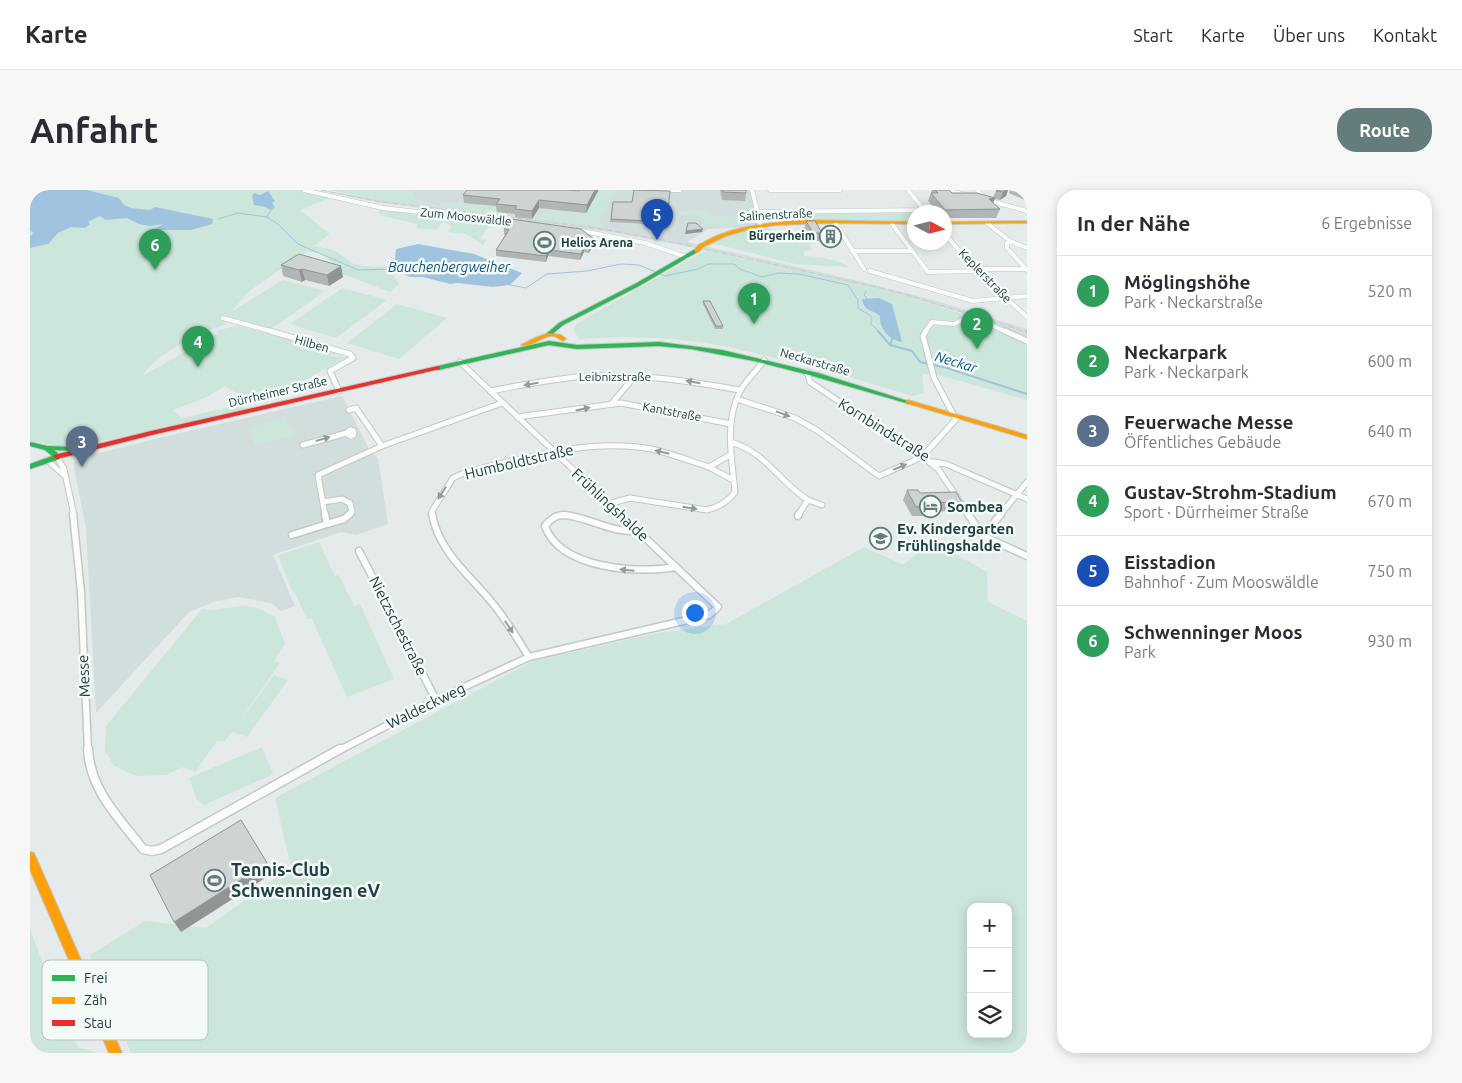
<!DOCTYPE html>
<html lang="de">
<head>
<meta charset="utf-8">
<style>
	body { margin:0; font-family:Ubuntu,sans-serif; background:#f7f7f7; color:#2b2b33 }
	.controls { position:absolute; right:15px; bottom:15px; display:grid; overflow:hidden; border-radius:10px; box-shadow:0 2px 12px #0003 }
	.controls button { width:45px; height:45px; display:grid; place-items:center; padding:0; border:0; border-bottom:1px solid #e1e1e2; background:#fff; color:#2b2b33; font:25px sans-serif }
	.compass { position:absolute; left:877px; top:15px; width:45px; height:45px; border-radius:50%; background:#fff; box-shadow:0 2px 12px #0003; rotate:97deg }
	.you { position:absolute; left:664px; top:422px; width:18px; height:18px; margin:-12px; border:4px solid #fff; border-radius:50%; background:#1a73e8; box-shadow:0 0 0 8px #1a73e833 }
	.badge { display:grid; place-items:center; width:32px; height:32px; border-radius:50%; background:#657c7d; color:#fff; font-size:16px; font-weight:700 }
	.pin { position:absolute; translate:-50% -41px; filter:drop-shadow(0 1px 2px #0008) }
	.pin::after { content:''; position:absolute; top:26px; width:18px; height:15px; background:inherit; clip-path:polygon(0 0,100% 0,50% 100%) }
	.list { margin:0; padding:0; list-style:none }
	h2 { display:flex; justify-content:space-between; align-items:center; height:65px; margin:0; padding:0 20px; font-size:21px }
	h2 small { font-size:16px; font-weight:400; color:#7c7c81 }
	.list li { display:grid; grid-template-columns:32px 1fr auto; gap:15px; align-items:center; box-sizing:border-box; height:70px; padding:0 20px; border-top:1px solid #e1e1e2 }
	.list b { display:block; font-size:19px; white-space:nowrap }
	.list p { margin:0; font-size:16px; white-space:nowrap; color:#7c7c81 }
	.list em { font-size:16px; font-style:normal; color:#7c7c81 }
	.icon { flex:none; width:28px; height:28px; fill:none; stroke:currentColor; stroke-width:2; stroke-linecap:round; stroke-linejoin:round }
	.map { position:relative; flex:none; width:997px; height:863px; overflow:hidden; border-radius:20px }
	header { display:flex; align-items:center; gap:30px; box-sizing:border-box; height:70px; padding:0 25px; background:#fff; border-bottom:1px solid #e1e1e2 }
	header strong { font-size:24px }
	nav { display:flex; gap:28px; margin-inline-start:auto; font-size:18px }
	.intro { display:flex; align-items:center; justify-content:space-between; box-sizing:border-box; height:120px; padding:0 30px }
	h1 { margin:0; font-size:35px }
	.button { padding:12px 22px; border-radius:20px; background:#657c7d; color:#fff; font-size:18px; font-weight:700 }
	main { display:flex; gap:30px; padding:0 30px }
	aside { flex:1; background:#fff; border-radius:20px; box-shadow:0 2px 12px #0003 }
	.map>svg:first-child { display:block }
</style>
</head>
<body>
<header>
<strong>Karte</strong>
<nav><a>Start</a><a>Karte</a><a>Über uns</a><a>Kontakt</a></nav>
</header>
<div class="intro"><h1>Anfahrt</h1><a class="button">Route</a></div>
<main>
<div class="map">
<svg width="997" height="863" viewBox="0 0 997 863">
	<rect width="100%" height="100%" fill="#e5ebea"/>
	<!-- built -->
	<path fill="#d2dddd" d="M289,0L409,17L387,10L381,0H722L731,36L679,39L657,52L829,91L903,110L997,139V147L949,128L902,114L831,95L676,60L580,42L345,12Z
		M312,206L340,261L348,268L358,334L326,345L311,342L243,365L265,416L251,421L241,413L208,407L186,411L159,422L66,523L56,338L43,273L53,267L137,246Z"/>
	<!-- green -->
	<path fill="#cce6db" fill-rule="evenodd" d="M0,0H271L299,8L270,20L300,44L284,56L304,60L324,74L345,77L358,76L369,94L360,102L310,83V80L294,65L277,61L218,102L201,122L253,90L295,101L240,140L197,127L194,131L198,132C191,138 184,138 176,141C159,148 121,169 114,185L188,143L186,141L208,135L262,150V154L265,151L318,166L308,164L298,166L316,167L238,211L215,214L220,211L195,196L175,208L143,220L152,228L200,217H214L216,220L40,258L0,251Z
		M300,0H381L387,10L412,17L409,13L434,11L433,13L469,17L466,22L511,27L515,20L557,24L569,1L560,0H585L569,31L573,36L570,37L350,10Z
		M717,17H723L725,28L717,34L677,37L673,36L671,26L651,25V21H678L680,26L720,27Z
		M351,20L461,32L450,49L456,50L453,55L436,44L418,42L422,36L413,32L406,40L386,38L388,34L352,26L348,23Z
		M884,22V31L744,33L736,31L732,23L890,22H891Z
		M741,38L745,45L780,44L781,46L778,47L783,53L779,54L783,60L774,61V66C789,66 809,70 819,77L765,74L682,53C701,41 719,40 741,38Z
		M676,60C784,84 893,106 997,147V210L909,185L892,184L894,203L882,206L767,171L761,172C724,163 688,153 650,150C617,146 583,147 549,149L543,139L548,133Z
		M312,98L357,110L306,148L260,134Z
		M367,114L417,128L369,169L317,153Z
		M255,226L265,245L225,255L219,238Z
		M902,351L957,382L958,412L997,431V863H101L60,765L115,731L176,738L261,677L245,608L503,471L628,443L696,434L834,357L873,375ZM941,717H978V844H941Z
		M289,352L305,386L309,385L324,416L330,414L364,489L317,507L282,429H277L264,401H262L248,365Z
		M214,416L228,418L245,427L255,454L244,471L250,473L206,536L244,485L258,490L217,547L202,542L194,552L187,551L165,582L153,577L136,585L106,586L84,576L75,560L76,536L172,419L180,420Z
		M232,557L243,584L174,615L167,610L159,588Z
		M0,739L32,825L48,857L67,863H0Z"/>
	<!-- water -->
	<path fill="#a0c4df" d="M0,0H57L89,8L94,15L101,18L120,20L125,17L183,29L182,34L161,40H123L133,34L120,36L109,34L97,28L76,30L70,26L58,32L60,34L55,38L41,37L28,43L18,54L0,58V46L4,43L0,41Z
		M238,1L245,11L242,13L245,17L241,20L235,17L224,15L222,6L224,3L230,5Z
		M388,54L444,64L492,83L480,95L463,97L428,93L420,94L393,87H380L364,79L366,59Z
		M849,108L862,114L872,152C860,150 849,139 850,126C842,119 834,122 832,109Z"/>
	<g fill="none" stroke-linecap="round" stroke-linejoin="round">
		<!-- stream-far1 -->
		<path stroke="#a0c4df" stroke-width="1" d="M237,27L241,20
			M188,29L208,23L237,27L249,35L268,54L328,80L364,79
			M480,95L496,98L517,84L557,81L591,74L609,75L635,86L668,79L678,74H704L710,79L732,87L749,83L769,84L818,95L828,110V118L841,126V134L849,142
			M836,101L834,105L838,110"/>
		<!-- stream -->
		<path stroke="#a0c4df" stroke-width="2" d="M848,141L860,155
			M863,147L860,155L882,161L890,172L917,178L997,204"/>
		<defs>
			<path id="street-far3" d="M274,0L353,18L487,33
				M618,0H650
				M722,0L731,36
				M740,0H810
				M878,0L896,22
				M913,0L933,4
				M947,0L957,10
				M957,10L997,21
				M728,22L895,20
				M957,33L980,51L997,58
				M806,34L834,79
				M862,34L898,82L947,81
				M547,40L615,53L656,67
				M914,43L947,81L997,127
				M980,51L977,53V58L997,80
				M822,61H881
				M945,79H996
				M840,81L943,111L997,106
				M193,128L244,142
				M895,142L902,132L924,134L936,128H944L977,142"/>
			<path id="street-far2" d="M240,141L320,164L323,168L300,181L309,201
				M896,141L893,146L904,188L924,226
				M975,141L997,151
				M430,172L591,325
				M777,182L780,192L898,271L916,274L997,309
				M460,201C493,195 525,188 559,186C610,183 661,192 711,200
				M707,209L765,228L788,241L849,286L892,267L928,227
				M582,213L605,186
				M319,220L326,218L352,256L472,213
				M487,227L591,213L701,234
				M318 243a3 3 0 1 1 6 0a3 3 0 1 1-6 0Z
				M701,252C738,264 747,290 778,310L768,325
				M273,255L317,243
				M700,265L679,277L703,290
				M27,267L34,279L44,325
				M17,270L36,287
				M899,272L908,279L939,325
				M778,310L792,315
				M293,312L312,309L320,313L322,322L318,325
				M578,314L600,308L677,320C689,317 698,312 705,302C702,269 694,233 710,201C716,190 727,181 734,170
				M295,325L288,285L352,256
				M403,325L402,321L423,288L436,282C496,268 558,248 621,259C640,263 660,271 679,277
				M970,325L997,292"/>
			<path id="street-far1" d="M43,324L51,402L58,561
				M402,324C409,363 441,386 464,415C477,431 488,450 499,467
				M938,324L953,346L997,366
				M768,326L769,324
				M297,334L314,329L320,324
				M607,341C581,343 559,327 534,325C526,325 519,330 515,336C530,379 608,384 645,377
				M262,345L297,334L295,324
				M953,346L971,324
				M329,361L406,510
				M308,561L406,510L499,467L679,425L688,417L590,324"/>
			<path id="street" d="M58,559C60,600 89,628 113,659L122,661L131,659L310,559"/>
			<path id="fast" d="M667,58L670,60L669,61L609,96L533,135L520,146L515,145L529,133L605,94Z
				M519,151L547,155L629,152L692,160L788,183L881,212L878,214L876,213L783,186L724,171L661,159L629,156L547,159L519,155L408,180L405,178L408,176Z
				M0,252L17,256L43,257L47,259L43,261L24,260L30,265V269L0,279V274L22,266L15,260L0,256Z"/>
			<path id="slow" d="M774,30L884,32V34L803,33L746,35L720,39L696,46L673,57L668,56C698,35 740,33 774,30Z
				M997,31V33L914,34V32Z
				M519,143L531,145L536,149L533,151C529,149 526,146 522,146C511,146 500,159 491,155L507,147Z
				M878,210L997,245V249L876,213L875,212Z
				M0,662L4,663L92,863H79L0,680Z"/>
			<path id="jam" d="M408,176L410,177V179L122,245L27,269L23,267L24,265L121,241Z"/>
		</defs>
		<!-- street-far3 casing -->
		<use href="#street-far3" stroke="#c2c8c7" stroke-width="5"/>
		<!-- street-far2 casing -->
		<use href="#street-far2" stroke="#c2c8c7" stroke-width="7"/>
		<!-- street-far1 casing -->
		<use href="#street-far1" stroke="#c2c8c7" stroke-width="9"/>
		<!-- street casing -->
		<use href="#street" stroke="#c2c8c7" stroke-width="11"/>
		<!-- fast casing -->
		<use href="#fast" stroke="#c0c9c8" stroke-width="2"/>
		<!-- slow casing -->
		<use href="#slow" stroke="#c0c9c8" stroke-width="2"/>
		<!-- jam casing -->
		<use href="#jam" stroke="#c0c9c8" stroke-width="2"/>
		<!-- street-far3 -->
		<use href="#street-far3" stroke="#fbfcfc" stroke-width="4"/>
		<!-- street-far2 -->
		<use href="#street-far2" stroke="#fbfcfc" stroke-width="5"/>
		<!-- street-far1 -->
		<use href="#street-far1" stroke="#fbfcfc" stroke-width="6"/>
		<!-- street -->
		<use href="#street" stroke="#fbfcfc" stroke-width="8"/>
		<!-- fast -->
		<use href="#fast" fill="#30b455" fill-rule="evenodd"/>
		<!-- slow -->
		<use href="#slow" fill="#ff9f0a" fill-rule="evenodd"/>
		<!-- jam -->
		<use href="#jam" fill="#e5322d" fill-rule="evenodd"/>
		<!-- rail-far1 -->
		<path stroke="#c7cccb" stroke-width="1" stroke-dasharray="6 3" stroke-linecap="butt" d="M291,0L346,11L566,38L634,50L868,102L997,142"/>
		<!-- rail -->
		<path stroke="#c7cccb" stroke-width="2" stroke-dasharray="8 4" stroke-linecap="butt" d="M995,141L997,142"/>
		<defs>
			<path id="slow-bridge" d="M667,60L671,56"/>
		</defs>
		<!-- slow-bridge casing -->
		<use href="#slow-bridge" stroke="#c0c9c8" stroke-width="6" stroke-linecap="butt"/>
		<!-- slow-bridge -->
		<use href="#slow-bridge" stroke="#ff9f0a" stroke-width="5"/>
	</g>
	<!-- wall -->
	<path fill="#b0b6b5" d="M690,0H716V3L715,11L692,10Z
		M902,0H919L922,3L963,7L966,1L978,0L976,6L970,10L965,9L963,13L970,19L966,28H914V22H907L898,11Z
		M980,0H997V11L979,3Z
		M549,1H568L556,23L509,18L502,29L485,27V24L467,22L466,16L434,13L433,5Z
		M640,1L636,35L580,32L583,12H602Z
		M776,31L792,43L790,51H781L774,39Z
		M474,39L564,49L563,55L559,63L554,62L550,70L518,66L516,72L466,66V60L475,45H474Z
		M251,75L313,87L299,96L275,90L272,92L253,86Z
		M673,111L693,136V139H685L673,114Z
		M877,300L890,303L932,312L927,321L895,322L894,326H882L873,310Z"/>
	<!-- shaded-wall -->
	<path fill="#909494" d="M565,0H568V1L556,23L557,15Z
		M977,0H978L976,6L970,10L973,2Z
		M965,8L962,16L959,9Z
		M509,10V18L502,29V21Z
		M673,39L672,42L655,44L656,41Z
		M564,49L563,55L559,63L560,57Z
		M554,57V62L550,70L551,64Z
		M519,60L518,66L516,72V66Z
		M311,76L313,87L299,96L297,85Z
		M272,79L275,90L272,92L269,80Z
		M237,673L243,683L151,742L144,732Z"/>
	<!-- building -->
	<path fill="#cdd4d3" stroke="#909494" d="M437,0H538L549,1L550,0H565L557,15L509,10L502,21L485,19L487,16L466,14L470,9L433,5Z
		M604,0L640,1L637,32L581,29L583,12H602Z
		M693,0H716V3L693,2Z
		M905,0H919L922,3H947L965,8L959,9L970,19L915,20L901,3H908Z
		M969,0H977L973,2L966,1Z
		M481,29L551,39L564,49L560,57H554L551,64L519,60L516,66L466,60L479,40L474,39Z
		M776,31H785L792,43H783Z
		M658,33H666L673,39L656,41Z
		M269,64L311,76L297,85L272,79L269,80L251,75Z
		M673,111H680L693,136H686Z
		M877,300H888L890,303L926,302L932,312L896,313L898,316L886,317Z
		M211,630L237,673L144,732L120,685Z"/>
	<!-- one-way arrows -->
	<defs><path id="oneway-solid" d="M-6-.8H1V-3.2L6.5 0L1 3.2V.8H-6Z" transform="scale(1.25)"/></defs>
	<g fill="#8e9e9f">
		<use href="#oneway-solid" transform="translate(663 192) rotate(-170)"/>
		<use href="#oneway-solid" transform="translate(501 194) rotate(170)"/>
		<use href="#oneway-solid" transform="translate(553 219) rotate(-12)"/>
		<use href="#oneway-solid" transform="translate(753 224) rotate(20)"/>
		<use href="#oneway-solid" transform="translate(293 249) rotate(-16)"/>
		<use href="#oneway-solid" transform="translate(632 262) rotate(-167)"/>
		<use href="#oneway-solid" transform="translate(870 277) rotate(-23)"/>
		<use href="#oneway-solid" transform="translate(412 303) rotate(123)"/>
		<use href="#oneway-solid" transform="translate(660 318) rotate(9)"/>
		<use href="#oneway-solid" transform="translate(597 380) rotate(-175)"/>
		<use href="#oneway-solid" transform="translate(479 437) rotate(56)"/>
	</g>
	<!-- icons -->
	<defs>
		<symbol id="building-ring" viewBox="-11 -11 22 22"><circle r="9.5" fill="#f3faf8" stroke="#657c7d" stroke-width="1.5"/><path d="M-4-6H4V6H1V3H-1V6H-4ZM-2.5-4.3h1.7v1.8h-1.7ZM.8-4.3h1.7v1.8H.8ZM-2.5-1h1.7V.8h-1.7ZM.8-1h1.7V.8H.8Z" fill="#657c7d"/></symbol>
		<symbol id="stadium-ring" viewBox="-11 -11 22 22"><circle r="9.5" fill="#f3faf8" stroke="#657c7d" stroke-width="1.5"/><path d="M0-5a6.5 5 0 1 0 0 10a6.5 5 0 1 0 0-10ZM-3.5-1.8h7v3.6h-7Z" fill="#657c7d"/></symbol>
		<symbol id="hotel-ring" viewBox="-11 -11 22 22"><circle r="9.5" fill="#f3faf8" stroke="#657c7d" stroke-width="1.5"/><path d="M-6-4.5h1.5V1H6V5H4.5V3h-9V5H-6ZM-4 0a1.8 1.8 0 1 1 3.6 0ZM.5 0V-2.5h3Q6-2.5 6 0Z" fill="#657c7d"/></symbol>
		<symbol id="school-ring" viewBox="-11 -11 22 22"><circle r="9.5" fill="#f3faf8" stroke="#657c7d" stroke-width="1.5"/><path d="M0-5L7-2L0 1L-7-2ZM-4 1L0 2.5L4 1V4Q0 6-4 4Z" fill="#657c7d"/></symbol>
	</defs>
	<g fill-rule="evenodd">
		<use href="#building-ring" x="788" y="34" width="25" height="25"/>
		<use href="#stadium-ring" x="502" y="40" width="25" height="25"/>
		<use href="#hotel-ring" x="888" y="304" width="25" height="25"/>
		<use href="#school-ring" x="838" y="336" width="25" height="25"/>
		<use href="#stadium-ring" x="172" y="678" width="25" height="25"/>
	</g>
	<g text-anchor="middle" stroke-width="5" stroke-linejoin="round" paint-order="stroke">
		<!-- far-street labels -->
		<g font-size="12" fill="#204142" stroke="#f3faf8">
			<text transform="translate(746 25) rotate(-3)" y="4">Salinenstraße</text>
			<text transform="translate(436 27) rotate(6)" y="4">Zum Mooswäldle</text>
			<text transform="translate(955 86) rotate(46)" y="4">Keplerstraße</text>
			<text transform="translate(282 154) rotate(16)" y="4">Hilben</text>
			<text transform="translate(785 172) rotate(16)" y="4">Neckarstraße</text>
			<text x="585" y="191">Leibnizstraße</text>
			<text transform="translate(248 202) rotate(-13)" y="4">Dürrheimer Straße</text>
			<text transform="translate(642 222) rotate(11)" y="4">Kantstraße</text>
		</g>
		<!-- far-poi labels -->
		<g font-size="12" font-weight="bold" fill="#204142" stroke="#f3faf8" text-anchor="end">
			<text x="785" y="50">Bürgerheim</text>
			<text x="531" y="57" text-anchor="start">Helios Arena</text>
		</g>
		<!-- far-water labels -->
		<g font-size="14" font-style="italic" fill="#125285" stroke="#f3faf8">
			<text x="419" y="82">Bauchenbergweiher</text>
			<text transform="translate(926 172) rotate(17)" y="5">Neckar</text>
		</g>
		<!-- street labels -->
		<g font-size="15" fill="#204142" stroke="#f3faf8">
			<text transform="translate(854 240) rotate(32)" y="5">Kornbindstraße</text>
			<text transform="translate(489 272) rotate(-13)" y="5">Humboldtstraße</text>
			<text transform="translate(580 315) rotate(43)" y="5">Frühlingshalde</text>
			<text transform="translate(368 436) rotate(63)" y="5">Nietzschestraße</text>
			<text transform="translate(54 486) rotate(-93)" y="5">Messe</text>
			<text transform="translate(396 516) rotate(-26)" y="5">Waldeckweg</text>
		</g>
		<!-- poi labels -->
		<g font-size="15" font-weight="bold" fill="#204142" stroke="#f3faf8" text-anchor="start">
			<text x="917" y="322">Sombea</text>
			<text x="867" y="344">Ev. Kindergarten<tspan x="867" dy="17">Frühlingshalde</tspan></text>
		</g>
		<!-- near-poi labels -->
		<g font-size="18" font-weight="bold" fill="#204142" stroke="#f3faf8" text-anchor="start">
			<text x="201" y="686">Tennis-Club<tspan x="201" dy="21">Schwenningen eV</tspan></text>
		</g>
	</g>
	<!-- legend -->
	<rect x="12" y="770" width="166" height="80" rx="8" fill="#f3faf8" stroke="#b4c2c1" stroke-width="1"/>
	<rect x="22" y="785" width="23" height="6" fill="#30b455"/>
	<rect x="22" y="807" width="23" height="7" fill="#ff9f0a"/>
	<rect x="22" y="830" width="23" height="6" fill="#e5322d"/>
	<g font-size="14" fill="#204142">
		<text x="54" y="793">Frei</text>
		<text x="54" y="815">Zäh</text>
		<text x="54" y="838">Stau</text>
	</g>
</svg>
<div class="controls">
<button>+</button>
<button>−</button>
<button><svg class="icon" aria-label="layers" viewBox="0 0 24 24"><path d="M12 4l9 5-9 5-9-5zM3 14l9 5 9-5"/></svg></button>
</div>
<svg class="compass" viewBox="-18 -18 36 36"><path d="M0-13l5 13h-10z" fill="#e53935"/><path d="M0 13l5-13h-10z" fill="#7c7c81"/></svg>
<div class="you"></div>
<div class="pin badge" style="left:724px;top:134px;background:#2e9e5b">1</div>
<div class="pin badge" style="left:947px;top:159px;background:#2e9e5b">2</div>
<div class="pin badge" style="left:52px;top:277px;background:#5c6f8a">3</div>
<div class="pin badge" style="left:168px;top:177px;background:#2e9e5b">4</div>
<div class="pin badge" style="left:627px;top:50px;background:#1a4fb4">5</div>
<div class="pin badge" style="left:125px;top:80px;background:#2e9e5b">6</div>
</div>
<aside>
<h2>In der Nähe<small>6 Ergebnisse</small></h2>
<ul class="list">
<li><span class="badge" style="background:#2e9e5b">1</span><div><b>Möglingshöhe</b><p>Park · Neckarstraße</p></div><em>520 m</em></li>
<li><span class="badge" style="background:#2e9e5b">2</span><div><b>Neckarpark</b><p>Park · Neckarpark</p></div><em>600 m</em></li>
<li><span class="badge" style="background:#5c6f8a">3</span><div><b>Feuerwache Messe</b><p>Öffentliches Gebäude</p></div><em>640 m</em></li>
<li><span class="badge" style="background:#2e9e5b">4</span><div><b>Gustav-Strohm-Stadium</b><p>Sport · Dürrheimer Straße</p></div><em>670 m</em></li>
<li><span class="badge" style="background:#1a4fb4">5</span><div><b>Eisstadion</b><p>Bahnhof · Zum Mooswäldle</p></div><em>750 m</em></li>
<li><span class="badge" style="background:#2e9e5b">6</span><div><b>Schwenninger Moos</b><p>Park</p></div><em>930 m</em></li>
</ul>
</aside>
</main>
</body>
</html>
